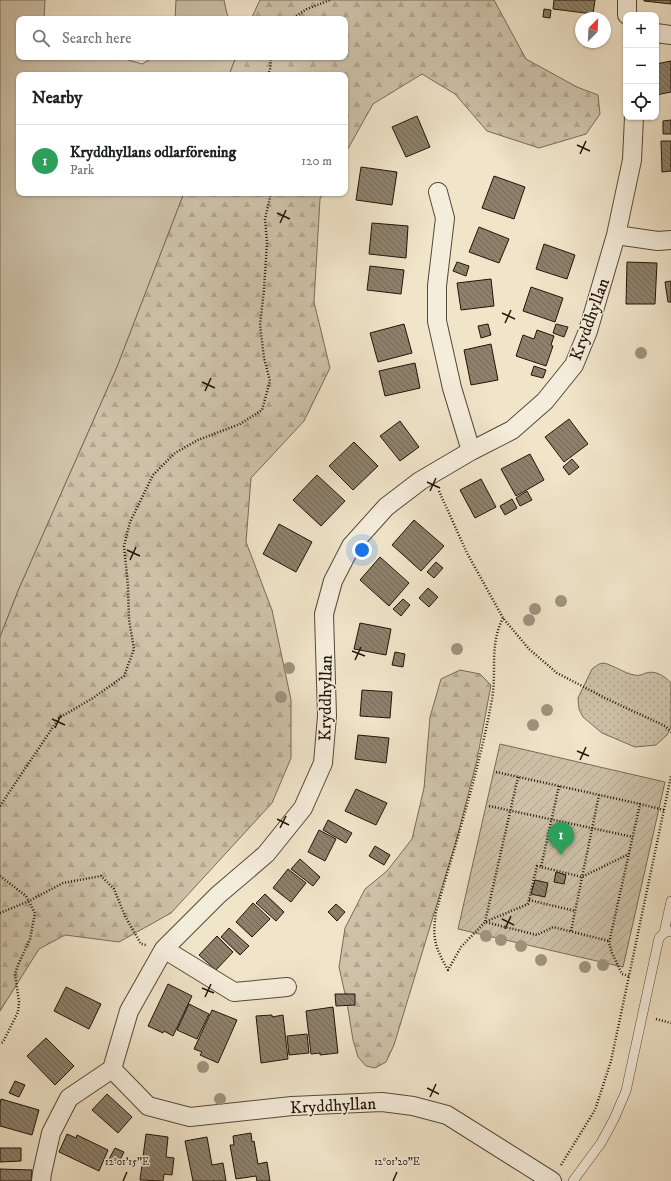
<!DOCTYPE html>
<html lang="en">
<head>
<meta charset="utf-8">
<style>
	body { margin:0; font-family:"IM FELL DW Pica",serif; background:#f6f6f6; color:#202124 }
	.controls { position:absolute; right:12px; top:12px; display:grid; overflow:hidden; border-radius:8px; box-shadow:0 1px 3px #0004 }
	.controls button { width:36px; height:36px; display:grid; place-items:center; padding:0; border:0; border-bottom:1px solid #e0e0e0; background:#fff; color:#202124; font:20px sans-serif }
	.compass { position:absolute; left:575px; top:12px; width:36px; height:36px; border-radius:50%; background:#fff; box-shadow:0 1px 3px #0004; rotate:24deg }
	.you { position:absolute; left:362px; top:550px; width:14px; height:14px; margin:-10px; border:3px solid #fff; border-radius:50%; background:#1a73e8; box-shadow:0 0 0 6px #1a73e833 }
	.badge { display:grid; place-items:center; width:26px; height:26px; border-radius:50%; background:#0b8043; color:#fff; font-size:13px; font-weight:700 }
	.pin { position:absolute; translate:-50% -33px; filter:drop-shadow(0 1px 2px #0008) }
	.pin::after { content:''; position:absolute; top:21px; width:14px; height:12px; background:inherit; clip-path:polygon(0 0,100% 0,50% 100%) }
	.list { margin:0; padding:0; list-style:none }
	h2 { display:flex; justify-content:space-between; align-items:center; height:52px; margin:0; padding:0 16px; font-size:17px }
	h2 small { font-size:13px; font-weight:400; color:#757577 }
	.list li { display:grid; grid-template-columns:26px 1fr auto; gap:12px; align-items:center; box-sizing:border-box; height:72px; padding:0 16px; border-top:1px solid #e0e0e0 }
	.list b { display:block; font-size:15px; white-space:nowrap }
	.list p { margin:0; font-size:13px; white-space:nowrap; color:#757577 }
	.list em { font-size:13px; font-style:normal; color:#757577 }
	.icon { flex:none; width:22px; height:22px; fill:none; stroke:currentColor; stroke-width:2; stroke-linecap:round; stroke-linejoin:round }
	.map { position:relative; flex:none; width:671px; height:1181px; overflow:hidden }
	.search { position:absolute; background:#fff; box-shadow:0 1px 3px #0004; left:16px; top:16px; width:332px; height:44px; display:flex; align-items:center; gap:10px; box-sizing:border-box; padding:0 14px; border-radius:8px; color:#757577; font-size:15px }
	.panel { position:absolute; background:#fff; box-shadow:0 1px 3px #0004; left:16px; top:72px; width:332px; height:124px; border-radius:8px }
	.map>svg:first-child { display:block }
</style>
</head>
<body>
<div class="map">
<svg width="671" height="1181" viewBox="0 0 671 1181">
	<defs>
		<pattern id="forest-firs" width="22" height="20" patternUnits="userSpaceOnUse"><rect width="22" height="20" fill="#cdc1a8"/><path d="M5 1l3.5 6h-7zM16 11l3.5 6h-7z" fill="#b0a58f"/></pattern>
		<pattern id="park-dots" width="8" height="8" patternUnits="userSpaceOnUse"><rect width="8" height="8" fill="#cdc1a8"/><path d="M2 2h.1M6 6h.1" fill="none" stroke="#b0a58f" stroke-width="1.8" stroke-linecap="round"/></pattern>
		<pattern id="garden-furrows" width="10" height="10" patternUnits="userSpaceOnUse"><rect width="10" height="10" fill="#cdc1a8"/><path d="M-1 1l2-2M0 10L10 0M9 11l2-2" fill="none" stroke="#b0a58f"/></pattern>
		<pattern id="building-back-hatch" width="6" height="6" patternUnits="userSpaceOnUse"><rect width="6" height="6" fill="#8d816c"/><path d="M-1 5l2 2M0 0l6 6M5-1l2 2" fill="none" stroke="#736857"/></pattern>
	</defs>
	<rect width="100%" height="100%" fill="#f0e4c9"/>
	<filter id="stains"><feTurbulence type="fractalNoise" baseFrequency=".005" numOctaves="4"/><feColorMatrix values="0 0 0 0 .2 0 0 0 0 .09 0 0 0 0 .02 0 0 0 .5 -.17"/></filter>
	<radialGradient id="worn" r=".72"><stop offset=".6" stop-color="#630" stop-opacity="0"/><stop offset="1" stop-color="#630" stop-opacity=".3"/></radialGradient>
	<!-- grass -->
	<path fill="#cdc1a8" stroke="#776b58" d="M0,0H45L44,19H19V57H123L125,59L142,64L154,57H236L229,75H19V193H184L117,367L18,591L0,637Z
		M176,0H224L227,14L230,19H175Z"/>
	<!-- forest -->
	<path fill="url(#forest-firs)" stroke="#776b58" d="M260,0H494L526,59L577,87L598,95L600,114L586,134L539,148L487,131L455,94L422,74L373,104L345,154V75H229L236,57H345V19H251Z
		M184,193H323L320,199L314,302L330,368L304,421L251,478L246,542L272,610L291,700V758L272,803L171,913L119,942L65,935L39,949L0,1011V637L18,591L117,367Z
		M460,670L480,674L491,685L477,760L457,838L394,1045L386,1062L375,1068L366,1066L358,1057L353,1040L347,1003L339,967L345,928L365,889L387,871L412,839L424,788L430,717L441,679Z"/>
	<!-- park -->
	<path fill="url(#park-dots)" stroke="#776b58" d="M604,663C615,666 624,673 634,675C639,676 641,675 646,673C655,670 665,676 671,683V727L667,735L656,745L635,747L602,733L583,717L579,709L578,698L592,669L599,664Z"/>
	<!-- garden -->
	<path fill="url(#garden-furrows)" stroke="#776b58" d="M500,744L665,782L623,967L458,929Z"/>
	<!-- building -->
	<path fill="url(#building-back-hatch)" stroke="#211508" d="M554,0H595L593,14L553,9Z
		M644,0H671V4L644,1Z
		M544,9L551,10L550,18L543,17Z
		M671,61V92L656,95V64Z
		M417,116L430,147L406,157L392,127Z
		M671,120V134H663V121Z
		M661,141H671V171L662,172Z
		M361,167L397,172L392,205L356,200Z
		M494,176L525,187L514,219L482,208Z
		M372,223L408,226L406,258L369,254Z
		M479,227L509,239L499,263L469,252Z
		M544,244L575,255L567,279L536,269Z
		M457,262L469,266L466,276L453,271Z
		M627,262L657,263L655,304H626Z
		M370,266L404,270L401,294L367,290Z
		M491,279L494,306L461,310L457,283Z
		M671,281V302H668L665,282Z
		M531,287L563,298L555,322L523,311Z
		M404,324L412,353L378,362L370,333Z
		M488,324L491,335L481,338L478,326Z
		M556,324L568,327L564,337L553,333Z
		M537,330L554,336L551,345L553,346L546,366L516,356L523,335L534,339Z
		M491,344L498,380L471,385L464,350Z
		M415,363L420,388L385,396L379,371Z
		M534,366L546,370L543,378L531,375Z
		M569,419L588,444L564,462L545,437Z
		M400,421L419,447L400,461L380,436Z
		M354,442L378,466L353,490L329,466Z
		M530,454L544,480L516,496L501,469Z
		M572,459L579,467L569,475L563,467Z
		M317,475L345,501L321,526L293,500Z
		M481,479L496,507L475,518L460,490Z
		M527,491L532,500L520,506L516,498Z
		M512,499L517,508L505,515L500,506Z
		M414,520L444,546L421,571L392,545Z
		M279,524L312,542L296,572L263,554Z
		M380,557L409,583L389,606L360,580Z
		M436,562L443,568L434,578L427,572Z
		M428,588L438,597L429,607L419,598Z
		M403,599L410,605L401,616L393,609Z
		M360,623L391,629L386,655L354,649Z
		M395,652L405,654L403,667L392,665Z
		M362,690L392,692L390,718L360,716Z
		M358,735L389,738L386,763L355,759Z
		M356,789L387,803L376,825L345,811Z
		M328,820L352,833L346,843L323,830Z
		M319,830L336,839L325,861L308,852Z
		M375,846L390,855L384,865L369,856Z
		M300,859L320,877L313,886L291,869Z
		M288,869L306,883L291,902L273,888Z
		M556,872L566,875L564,884L554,882Z
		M535,880L548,883L545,897L531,894Z
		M265,894L284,912L276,921L256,903Z
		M253,903L270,919L252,937L236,922Z
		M336,904L345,912L337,921L328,912Z
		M229,928L249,946L240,955L221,937Z
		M217,936L233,952L216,970L199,955Z
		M168,984L192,996L173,1036L164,1031L163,1033L148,1026Z
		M66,987L101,1004L89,1029L54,1011Z
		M335,994H355V1005L336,1006Z
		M189,1004L209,1014L197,1039L177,1030Z
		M333,1007L338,1053L320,1055V1053L311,1054L306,1011Z
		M212,1010L237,1020L218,1063L200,1055L202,1052L194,1049Z
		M272,1015V1017L283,1015L288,1059L261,1063L256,1016Z
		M307,1034L309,1053L289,1055L287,1036Z
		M46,1038L74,1066L55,1085L27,1056Z
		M15,1081L25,1085L19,1097L9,1093Z
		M107,1094L132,1117L118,1133L92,1110Z
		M1,1099L39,1110L32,1135L0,1126V1104Z
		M251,1133L252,1142L254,1141L258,1164L267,1162L270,1181H257L256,1176L236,1179L230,1145H234L233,1136Z
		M67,1134L76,1138L77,1135L108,1150L99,1171L59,1152Z
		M146,1134L168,1137L166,1157L174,1158L172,1175L164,1174L163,1181L140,1180Z
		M207,1137L212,1165L223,1163L226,1181H193L185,1141Z
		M0,1148H21V1161L0,1162Z
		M115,1148L124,1152L118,1164L109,1159Z
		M0,1169L32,1170L31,1181H0Z"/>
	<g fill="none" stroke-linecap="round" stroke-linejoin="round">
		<defs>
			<path id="lane" d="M664,933L671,901
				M573,1181L601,1143L614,1119L626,1091L659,938L664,933L671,931"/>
			<path id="street" d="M627,15V0
				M656,33L671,35
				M438,192L445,218L437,286V321L452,388L471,451
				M616,235L658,241L671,240
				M164,949L234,992L287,987
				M112,1069L129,1011L164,949L218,895L266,854L303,808L323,763L327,716L324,614L333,581L351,546L386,507L420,481L471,451L512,430L545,401L574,365L588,331L616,235L632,160L634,117
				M41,1181L42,1173L51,1133L69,1098L112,1069L148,1106L190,1117L292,1106L382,1102L413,1106L447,1115L552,1181"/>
		</defs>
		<!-- lane casing -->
		<use href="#lane" stroke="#554938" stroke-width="10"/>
		<!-- street casing -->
		<use href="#street" stroke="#554938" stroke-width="20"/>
		<!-- path -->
		<path stroke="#211508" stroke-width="2.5" stroke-dasharray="1 2" stroke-linecap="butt" d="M291,19L307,9L330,0
			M268,75L270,70L271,57
			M439,491L467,553L503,618L529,649L557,673L607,699L665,726L671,732
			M503,618C489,645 497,672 492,699C479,771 456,842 436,912C432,939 435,947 448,970L461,947L485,922L528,904L537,866L541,867
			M496,772L640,804
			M518,777L485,922L537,935L553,927L609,941
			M559,786L541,867L582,877L629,854
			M0,806L59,718L93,698L124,676L134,649L129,620L128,586L124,546L130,522L153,475L175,453L198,440L240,424L262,410L270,381L264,358L260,325L264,290L267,242L265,219L271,193
			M489,806L633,837
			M664,810L640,804L609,943L612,953L622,974L629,976L671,776
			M0,876L26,896L35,913L30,939L18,965L15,974L19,1002L18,1012L3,1042L0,1044
			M529,900L575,911
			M0,913L29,901L63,883L101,876L114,889L125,916L141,944L146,945
			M571,931L599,795
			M656,1019L671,1023
			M561,1165L595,1110L611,1061L629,976"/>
		<!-- lane -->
		<use href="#lane" stroke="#f5eddc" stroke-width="9"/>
		<!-- street -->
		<use href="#street" stroke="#f5eddc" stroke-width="18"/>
	</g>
	<!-- trees -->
	<g fill="#9f937e">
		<circle cx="641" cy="353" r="6"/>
		<circle cx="561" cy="601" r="6"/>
		<circle cx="535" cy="609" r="6"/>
		<circle cx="529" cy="620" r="6"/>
		<circle cx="457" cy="649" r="6"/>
		<circle cx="289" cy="668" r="6"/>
		<circle cx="281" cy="697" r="6"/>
		<circle cx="547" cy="710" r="6"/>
		<circle cx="533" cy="725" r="6"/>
		<circle cx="486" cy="936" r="6"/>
		<circle cx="501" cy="940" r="6"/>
		<circle cx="521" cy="946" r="6"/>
		<circle cx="541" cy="960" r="6"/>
		<circle cx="603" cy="965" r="6"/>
		<circle cx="585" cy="967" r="6"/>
		<circle cx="203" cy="1067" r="6"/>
		<circle cx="220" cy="1099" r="6"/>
	</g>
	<!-- ticks -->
	<path fill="none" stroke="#211508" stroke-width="1.5" d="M577,145L590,151M580,154L586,141M277,213L290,219M280,223L286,210M502,313L515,319M505,323L511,310M202,382L215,388M205,391L211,378M427,482L440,488M430,491L436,478M127,550L140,556M130,560L136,547M352,651L365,656M355,660L361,647M52,719L65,725M55,728L61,715M577,751L589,756M580,760L586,747M277,819L289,825M280,828L286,816M502,919L514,925M505,929L511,916M202,988L214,993M205,997L211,984M427,1088L439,1094M430,1097L436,1084M123,1181L127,1172M393,1181L397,1172"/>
	<g text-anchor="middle" stroke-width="3" stroke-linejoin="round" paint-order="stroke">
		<!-- street labels -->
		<g font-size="17" fill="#211508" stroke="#f5eddc">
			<text transform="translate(589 319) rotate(-70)" y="6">Kryddhyllan</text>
			<text transform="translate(325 698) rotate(-89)" y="6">Kryddhyllan</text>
			<text transform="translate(333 1105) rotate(-3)" y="6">Kryddhyllan</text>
		</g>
	</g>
	<g font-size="10" text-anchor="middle" fill="#211508" stroke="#f5eddc" stroke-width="3" stroke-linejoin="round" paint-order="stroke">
		<text x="127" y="1165">12°01'15"E</text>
		<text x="397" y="1165">12°01'20"E</text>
	</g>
	<rect width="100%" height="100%" filter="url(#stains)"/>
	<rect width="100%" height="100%" fill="url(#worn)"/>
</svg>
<div class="controls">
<button>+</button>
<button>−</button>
<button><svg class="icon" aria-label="locate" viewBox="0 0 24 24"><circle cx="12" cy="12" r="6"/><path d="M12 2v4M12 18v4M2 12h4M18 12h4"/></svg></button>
</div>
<svg class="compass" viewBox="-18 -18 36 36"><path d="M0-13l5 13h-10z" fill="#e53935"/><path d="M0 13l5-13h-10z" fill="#757577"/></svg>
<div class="you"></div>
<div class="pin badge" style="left:561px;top:855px;background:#2e9e5b">1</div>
<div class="search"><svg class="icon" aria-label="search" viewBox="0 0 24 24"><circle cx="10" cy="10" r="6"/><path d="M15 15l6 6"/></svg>Search here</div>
<section class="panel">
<h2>Nearby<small></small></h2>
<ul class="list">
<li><span class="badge" style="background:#2e9e5b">1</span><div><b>Kryddhyllans odlarförening</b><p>Park</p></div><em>120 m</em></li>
</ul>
</section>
</div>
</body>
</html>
